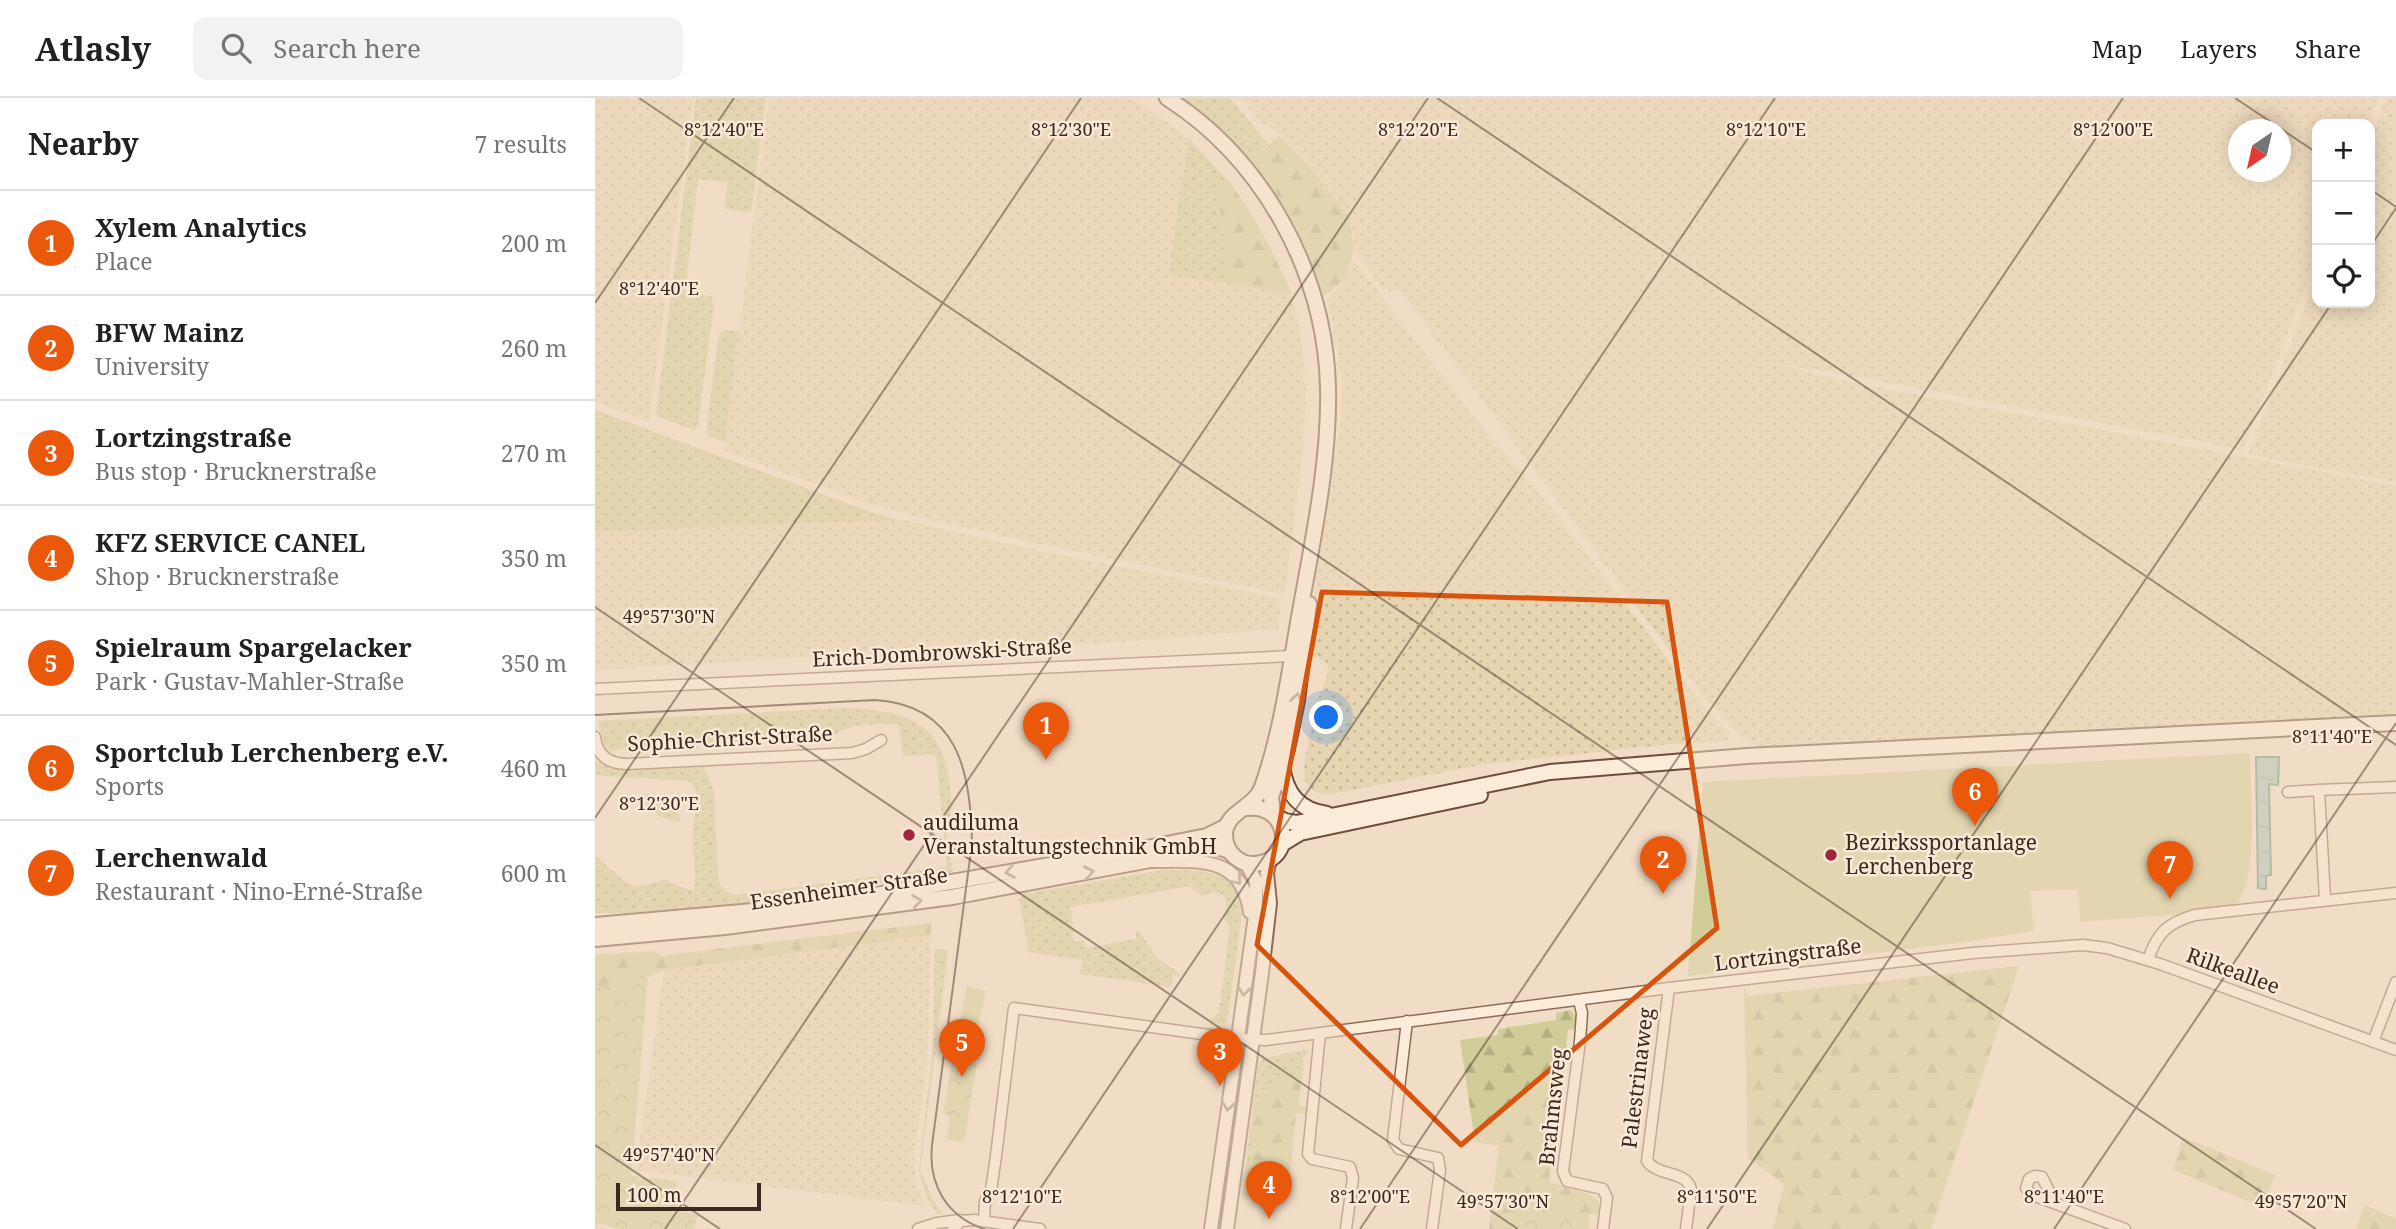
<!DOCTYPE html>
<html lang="en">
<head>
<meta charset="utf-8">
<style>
	body { margin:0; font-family:"Noto Serif",serif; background:#f2f2f2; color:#202124 }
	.controls { position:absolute; right:21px; top:21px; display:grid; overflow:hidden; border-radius:14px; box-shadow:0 4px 18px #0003 }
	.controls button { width:63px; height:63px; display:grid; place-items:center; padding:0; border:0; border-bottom:2px solid #e0e0e0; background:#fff; color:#202124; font:35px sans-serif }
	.compass { position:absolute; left:1633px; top:21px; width:63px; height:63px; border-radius:50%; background:#fff; box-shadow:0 4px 18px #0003; rotate:214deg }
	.scale { position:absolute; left:21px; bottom:18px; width:145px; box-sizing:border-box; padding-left:7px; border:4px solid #3c281e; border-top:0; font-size:19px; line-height:24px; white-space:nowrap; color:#3c281e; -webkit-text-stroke:5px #f8e8d5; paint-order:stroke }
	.you { position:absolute; left:732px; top:620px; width:24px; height:24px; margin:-18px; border:5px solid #fff; border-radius:50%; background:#1a73e8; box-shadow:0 0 0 10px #1a73e833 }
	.badge { display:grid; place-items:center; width:46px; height:46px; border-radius:50%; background:#ea580c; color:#fff; font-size:23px; font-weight:700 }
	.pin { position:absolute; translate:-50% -58px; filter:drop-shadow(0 2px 4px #0008) }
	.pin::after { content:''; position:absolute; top:37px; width:24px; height:21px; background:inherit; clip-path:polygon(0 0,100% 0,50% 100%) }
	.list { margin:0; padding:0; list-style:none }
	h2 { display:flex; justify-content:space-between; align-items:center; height:91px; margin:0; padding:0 28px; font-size:30px }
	h2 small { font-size:23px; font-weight:400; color:#757577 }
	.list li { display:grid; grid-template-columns:46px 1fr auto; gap:21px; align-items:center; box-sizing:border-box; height:105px; padding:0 28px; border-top:2px solid #e0e0e0 }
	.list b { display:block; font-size:26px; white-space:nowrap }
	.list p { margin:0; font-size:23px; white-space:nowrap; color:#757577 }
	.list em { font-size:23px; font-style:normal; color:#757577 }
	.icon { flex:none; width:38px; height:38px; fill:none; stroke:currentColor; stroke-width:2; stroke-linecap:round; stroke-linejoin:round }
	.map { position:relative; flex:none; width:1801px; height:1131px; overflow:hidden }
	header { display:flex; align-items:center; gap:42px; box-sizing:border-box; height:98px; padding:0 35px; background:#fff; border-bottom:2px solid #e0e0e0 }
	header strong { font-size:33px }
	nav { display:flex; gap:38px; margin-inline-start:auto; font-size:24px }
	.search { width:490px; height:63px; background:#f2f2f2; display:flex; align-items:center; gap:18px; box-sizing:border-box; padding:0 24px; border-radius:14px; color:#757577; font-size:26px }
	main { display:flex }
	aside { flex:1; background:#fff }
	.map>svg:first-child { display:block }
</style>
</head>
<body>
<header>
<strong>Atlasly</strong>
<div class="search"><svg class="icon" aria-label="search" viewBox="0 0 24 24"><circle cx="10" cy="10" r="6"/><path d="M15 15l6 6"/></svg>Search here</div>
<nav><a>Map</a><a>Layers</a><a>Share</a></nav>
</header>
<main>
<aside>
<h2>Nearby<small>7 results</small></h2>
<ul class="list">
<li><span class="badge">1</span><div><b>Xylem Analytics</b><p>Place</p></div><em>200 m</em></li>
<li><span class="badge">2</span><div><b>BFW Mainz</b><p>University</p></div><em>260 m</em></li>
<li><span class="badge">3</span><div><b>Lortzingstraße</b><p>Bus stop · Brucknerstraße</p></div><em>270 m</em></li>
<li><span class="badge">4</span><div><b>KFZ SERVICE CANEL</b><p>Shop · Brucknerstraße</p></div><em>350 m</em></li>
<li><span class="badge">5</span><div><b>Spielraum Spargelacker</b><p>Park · Gustav-Mahler-Straße</p></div><em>350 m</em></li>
<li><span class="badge">6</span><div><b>Sportclub Lerchenberg e.V.</b><p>Sports</p></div><em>460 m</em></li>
<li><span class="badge">7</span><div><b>Lerchenwald</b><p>Restaurant · Nino-Erné-Straße</p></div><em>600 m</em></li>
</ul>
</aside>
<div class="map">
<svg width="1801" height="1131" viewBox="0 0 1801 1131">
	<defs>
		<pattern id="farmland-dots" width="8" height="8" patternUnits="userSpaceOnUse" patternTransform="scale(1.75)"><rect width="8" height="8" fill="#e7d5b2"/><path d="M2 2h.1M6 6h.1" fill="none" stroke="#c7b799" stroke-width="1.8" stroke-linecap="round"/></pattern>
		<pattern id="grass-dots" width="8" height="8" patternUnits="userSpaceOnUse" patternTransform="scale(1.75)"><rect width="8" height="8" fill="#d0cd98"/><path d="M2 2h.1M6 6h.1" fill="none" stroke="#b4b083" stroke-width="1.8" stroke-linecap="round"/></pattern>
		<pattern id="forest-firs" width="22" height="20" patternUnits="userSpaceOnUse" patternTransform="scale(1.75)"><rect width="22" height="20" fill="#d0cd98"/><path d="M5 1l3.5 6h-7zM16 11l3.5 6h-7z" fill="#b4b083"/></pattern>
		<pattern id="park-crowns" width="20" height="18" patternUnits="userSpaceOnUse" patternTransform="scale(1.75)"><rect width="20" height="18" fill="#d0cd98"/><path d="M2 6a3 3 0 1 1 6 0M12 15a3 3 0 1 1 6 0" fill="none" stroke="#b4b083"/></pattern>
		<pattern id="water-ripples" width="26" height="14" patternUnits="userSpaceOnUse" patternTransform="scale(1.75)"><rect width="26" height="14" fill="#a7c4b6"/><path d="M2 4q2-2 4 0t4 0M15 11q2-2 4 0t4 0" fill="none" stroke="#91a89c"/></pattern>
	</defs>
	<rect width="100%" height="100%" fill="#f1dcc5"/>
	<!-- farmland -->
	<path fill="url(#farmland-dots)" fill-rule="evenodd" d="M0,0H98L54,324L0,304Z
		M174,0H534L547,6L594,41L574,176L697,196L708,252L711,296L708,350L691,489L688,496L443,446L319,418L271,405L129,353Z
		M645,0H1783L1773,26H1722V158L1648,352L1268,280L1173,264L1245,282L1801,388V619L1363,642L1165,650L1145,638L1111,601L805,193L789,192L760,153L755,118L710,61L685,36L667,25ZM1644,32H1686V74H1644Z
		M1791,0H1801V384L1653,357L1722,177V205H1775V41Z
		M758,161L879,319L959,413L1107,606L1135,635V641L1125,644L1076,646L891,666L732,697L720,694L712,686L709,678L710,660L721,607L734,573L731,564L718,558L715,552L721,473L746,321L747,280L732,201L751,182Z
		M309,422L445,453L680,499L687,508L683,531L500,546L353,551L0,572V434Z
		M336,837L332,965L319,1060L321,1085L330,1107L328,1108L41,1072L69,872Z"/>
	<!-- grass -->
	<path fill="url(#grass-dots)" d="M101,0H171L156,114L130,111L132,84L103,81L90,194L116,198L119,207L103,326L99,332L61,318Z
		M586,0H635L673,46L656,65L619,25Z
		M594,41L635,85L623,94L635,186L573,176Z
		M129,232L144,233L130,344L113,338L112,327L124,235Z
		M0,312L268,411L302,422L0,434Z
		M250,610C323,612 354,630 356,708C356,719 352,729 352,740C351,750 356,762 358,772L355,776L82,815H0V757L29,783L40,789L70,782L99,794C103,776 96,751 98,731C99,720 103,709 102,697C101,691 99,687 94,683L10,678L0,676V662L19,671L109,669L119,693L123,782C127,791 131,795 140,797L352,769L341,656L308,658L304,626C281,627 255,623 237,639L30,650L13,654L8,648L3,623Z
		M47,695L82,705L85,724L63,718L47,702Z
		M569,772C602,772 646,770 647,816L632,924L630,926L613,923L624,914L635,828L628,820C629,817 631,813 631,809C634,794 617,791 607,798L595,788L476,809L479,844L489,842L491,850L541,841V834H545L562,860L584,875L585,878L578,877L576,889L485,876L488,862L432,854L433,847L424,802L428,796Z
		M340,851L353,852L325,1072L338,1102L346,1114L343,1117L331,1098L324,1073L338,950Z
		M709,952L714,953L707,961L709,964L707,982L694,980L663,1000L657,1025L658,1062L647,1099L663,966L669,960Z
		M641,968L651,970L628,1131H620Z"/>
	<!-- forest -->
	<path fill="url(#forest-firs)" d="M684,37L709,62L754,118L759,152L750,181L726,201C714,151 684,108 656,65Z
		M635,85C661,119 679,156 697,196L635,186L623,94Z
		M336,825V837L69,872L53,879L0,889V857L59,853L65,858Z
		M1424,868L1336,1131H1178L1189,1086L1153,1060L1149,888L1152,898Z
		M976,912L981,919V931L973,932L954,1084L997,1097L1003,1103L1005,1117L995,1116L993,1131H981L979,1125L930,1127L928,1131H894L904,1048L880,1044L865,942L903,937V931L961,922V915Z
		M694,980L707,982L703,1007L712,1009L711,1016L701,1015L695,1077L673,1074L669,1102L647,1099L658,1062L657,1025L663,1000Z
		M1588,1039L1680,1077L1667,1109L1578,1072Z
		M1770,1107L1801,1121V1131H1761Z"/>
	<!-- park -->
	<path fill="url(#park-crowns)" d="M53,879L36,1078L83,1083L81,1112L103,1117L98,1131H24L3,1125L0,1131V889Z
		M361,938L386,942L369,1044L352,1042L355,1018L348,1016Z
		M956,1112L974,1120L981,1131H928C933,1119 943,1113 956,1112Z"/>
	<!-- garden -->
	<path fill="#d0cd98" d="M1655,655C1655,691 1665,781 1641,806L1586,816L1485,824L1483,791L1435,793L1439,833L1370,844L1093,878L1108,684Z
		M372,888L391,893L382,933L363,928Z"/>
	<!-- water -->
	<path fill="url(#water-ripples)" stroke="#6d9383" stroke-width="2" d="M1661,659H1684L1683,687L1674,686L1676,777L1671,778V791L1663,790Z"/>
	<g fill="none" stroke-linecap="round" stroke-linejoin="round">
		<defs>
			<path id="minor" d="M0,591L696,558
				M0,639C2,658 14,666 32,666L257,655L271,651L286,642
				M1693,694L1724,692
				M1730,801L1724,692L1801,689
				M1553,862C1562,835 1572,825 1600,817L1801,795
				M1074,890L1052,1063C1063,1079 1091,1072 1096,1091L1091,1131
				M984,903L987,915L985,943L968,1073L972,1083L1008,1091L1012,1100L1008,1131
				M812,923L798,1042L804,1051L843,1060L845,1072L837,1131
				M725,935L713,1056L717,1061L755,1069L758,1080L751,1131
				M1778,944L1801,884
				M1460,1105L1447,1079L1440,1078L1434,1081L1431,1090L1437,1097L1530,1131
				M389,1123L390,1103L396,1092L401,1058L419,910L643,941L671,942L1074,890L1378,855L1488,847L1512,850L1565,866L1801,952
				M323,1131L342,1125L365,1122
				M358,1131L366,1123L379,1122L445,1131"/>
			<path id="tertiary" d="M558,763C603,763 647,757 655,814
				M616,1131L661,811V783L651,765
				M632,1131L667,875L675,805L672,775L675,761"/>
			<path id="secondary" d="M572,0C669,62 730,175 733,289C735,363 717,446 704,519C694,576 686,636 667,689C659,711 630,713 630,737C630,756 648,770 666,765C702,756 691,705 652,710
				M687,668C691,696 704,712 732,716
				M678,716L676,699L692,651L702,603L714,506
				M680,718L690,723L701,725L955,674L1152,658L1801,625
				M687,746L705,735L885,697
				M0,827L216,808L531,754L612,738L632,728
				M0,841L130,829L357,799L555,762L574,755L614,748H619L635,753"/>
		</defs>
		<!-- minor casing -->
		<use href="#minor" stroke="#8d6c5a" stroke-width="13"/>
		<!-- tertiary casing -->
		<use href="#tertiary" stroke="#8d6c5a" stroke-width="16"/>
		<!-- secondary casing -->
		<use href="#secondary" stroke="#6f4d3d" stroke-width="18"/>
		<!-- minor -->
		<use href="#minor" stroke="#fbebd9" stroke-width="10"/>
		<!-- tertiary -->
		<use href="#tertiary" stroke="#fbebd9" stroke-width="12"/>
		<!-- secondary -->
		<use href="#secondary" stroke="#fbebd9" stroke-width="14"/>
		<!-- tram -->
		<path stroke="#3c281e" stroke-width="2" d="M0,617L280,602C364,607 376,675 377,745L337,1047C333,1086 351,1118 389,1131"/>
	</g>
	<!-- one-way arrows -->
	<defs><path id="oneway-chevron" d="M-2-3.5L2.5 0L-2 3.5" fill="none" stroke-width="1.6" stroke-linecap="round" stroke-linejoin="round" transform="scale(1.75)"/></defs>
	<g stroke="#9c8a7c">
		<use href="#oneway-chevron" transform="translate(702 600) rotate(-81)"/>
		<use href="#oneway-chevron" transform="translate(415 774) rotate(170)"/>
		<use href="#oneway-chevron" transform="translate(494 774) rotate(-11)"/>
		<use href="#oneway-chevron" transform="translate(642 782) rotate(50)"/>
		<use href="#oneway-chevron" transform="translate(322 803) rotate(-8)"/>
		<use href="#oneway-chevron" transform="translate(649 893) rotate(97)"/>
		<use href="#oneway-chevron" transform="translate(633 1008) rotate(98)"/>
	</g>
	<!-- marked area -->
	<path d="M0 0H1801V1131H0ZM727,494L1072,504L1122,830L866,1047L662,847Z" fill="#f1dcc5" fill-opacity=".55" fill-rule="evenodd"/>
	<path fill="none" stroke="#d7540e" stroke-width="5" stroke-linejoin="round" d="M727,494L1072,504L1122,830L866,1047L662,847Z"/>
	<!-- ticks -->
	<path fill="none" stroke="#3c281e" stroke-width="2" stroke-opacity="0.45" d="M44,0L1721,1131M842,0L1801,647M1640,0L1722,55M1775,91L1801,109M1775,149L1801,110M0,205L139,0M0,509L923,1131M0,720L486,0M0,1047L125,1131M70,1131L833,0M418,1131L1180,0M765,1131L1528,0M1112,1131L1737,205M1459,1131L1801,625"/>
	<!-- markers -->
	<g fill="#a0263c" stroke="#f8e8d5" stroke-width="2.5">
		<circle cx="314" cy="737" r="7"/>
		<circle cx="1236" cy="757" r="7"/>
	</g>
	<g text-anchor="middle" stroke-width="5" stroke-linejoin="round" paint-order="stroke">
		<!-- street labels -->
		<g font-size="21" fill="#3c281e" stroke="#f8e8d5">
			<text transform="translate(347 555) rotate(-3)" y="7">Erich-Dombrowski-Straße</text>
			<text transform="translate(135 641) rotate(-3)" y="7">Sophie-Christ-Straße</text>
			<text transform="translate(254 791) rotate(-8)" y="7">Essenheimer Straße</text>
			<text transform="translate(1193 857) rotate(-7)" y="7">Lortzingstraße</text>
			<text transform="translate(1638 873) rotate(20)" y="7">Rilkeallee</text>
			<text transform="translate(1043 980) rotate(-83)" y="7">Palestrinaweg</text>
			<text transform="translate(958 1009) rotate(-84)" y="7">Brahmsweg</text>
		</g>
		<!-- poi labels -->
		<g font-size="21" fill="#3c281e" stroke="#f8e8d5" text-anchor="start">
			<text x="328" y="732">audiluma<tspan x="328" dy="24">Veranstaltungstechnik GmbH</tspan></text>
			<text x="1250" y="752">Bezirkssportanlage<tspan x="1250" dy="24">Lerchenberg</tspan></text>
		</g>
	</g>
	<g font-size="18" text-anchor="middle" fill="#3c281e" stroke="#f8e8d5" stroke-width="5" stroke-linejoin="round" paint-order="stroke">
		<text x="129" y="38">8°12'40"E</text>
		<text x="476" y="38">8°12'30"E</text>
		<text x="823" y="38">8°12'20"E</text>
		<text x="1171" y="38">8°12'10"E</text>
		<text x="1518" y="38">8°12'00"E</text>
		<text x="64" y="197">8°12'40"E</text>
		<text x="74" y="525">49°57'30"N</text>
		<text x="1737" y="645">8°11'40"E</text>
		<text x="64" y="712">8°12'30"E</text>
		<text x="74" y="1063">49°57'40"N</text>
		<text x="427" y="1105">8°12'10"E</text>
		<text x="775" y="1105">8°12'00"E</text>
		<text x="1122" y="1105">8°11'50"E</text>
		<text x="1469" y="1105">8°11'40"E</text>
		<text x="908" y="1110">49°57'30"N</text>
		<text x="1706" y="1110">49°57'20"N</text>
	</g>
</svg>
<div class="controls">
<button>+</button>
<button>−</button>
<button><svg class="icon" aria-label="locate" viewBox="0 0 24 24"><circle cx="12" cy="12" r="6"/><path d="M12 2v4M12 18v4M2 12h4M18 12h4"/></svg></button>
</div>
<svg class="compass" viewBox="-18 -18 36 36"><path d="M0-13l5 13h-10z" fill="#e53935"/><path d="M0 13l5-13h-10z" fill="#757577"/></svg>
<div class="scale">100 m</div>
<div class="you"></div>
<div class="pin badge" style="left:451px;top:662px">1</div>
<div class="pin badge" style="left:1068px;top:796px">2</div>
<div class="pin badge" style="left:625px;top:988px">3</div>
<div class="pin badge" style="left:674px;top:1121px">4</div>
<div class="pin badge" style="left:367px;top:979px">5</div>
<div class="pin badge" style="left:1380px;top:728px">6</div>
<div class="pin badge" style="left:1575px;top:801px">7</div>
</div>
</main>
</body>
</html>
